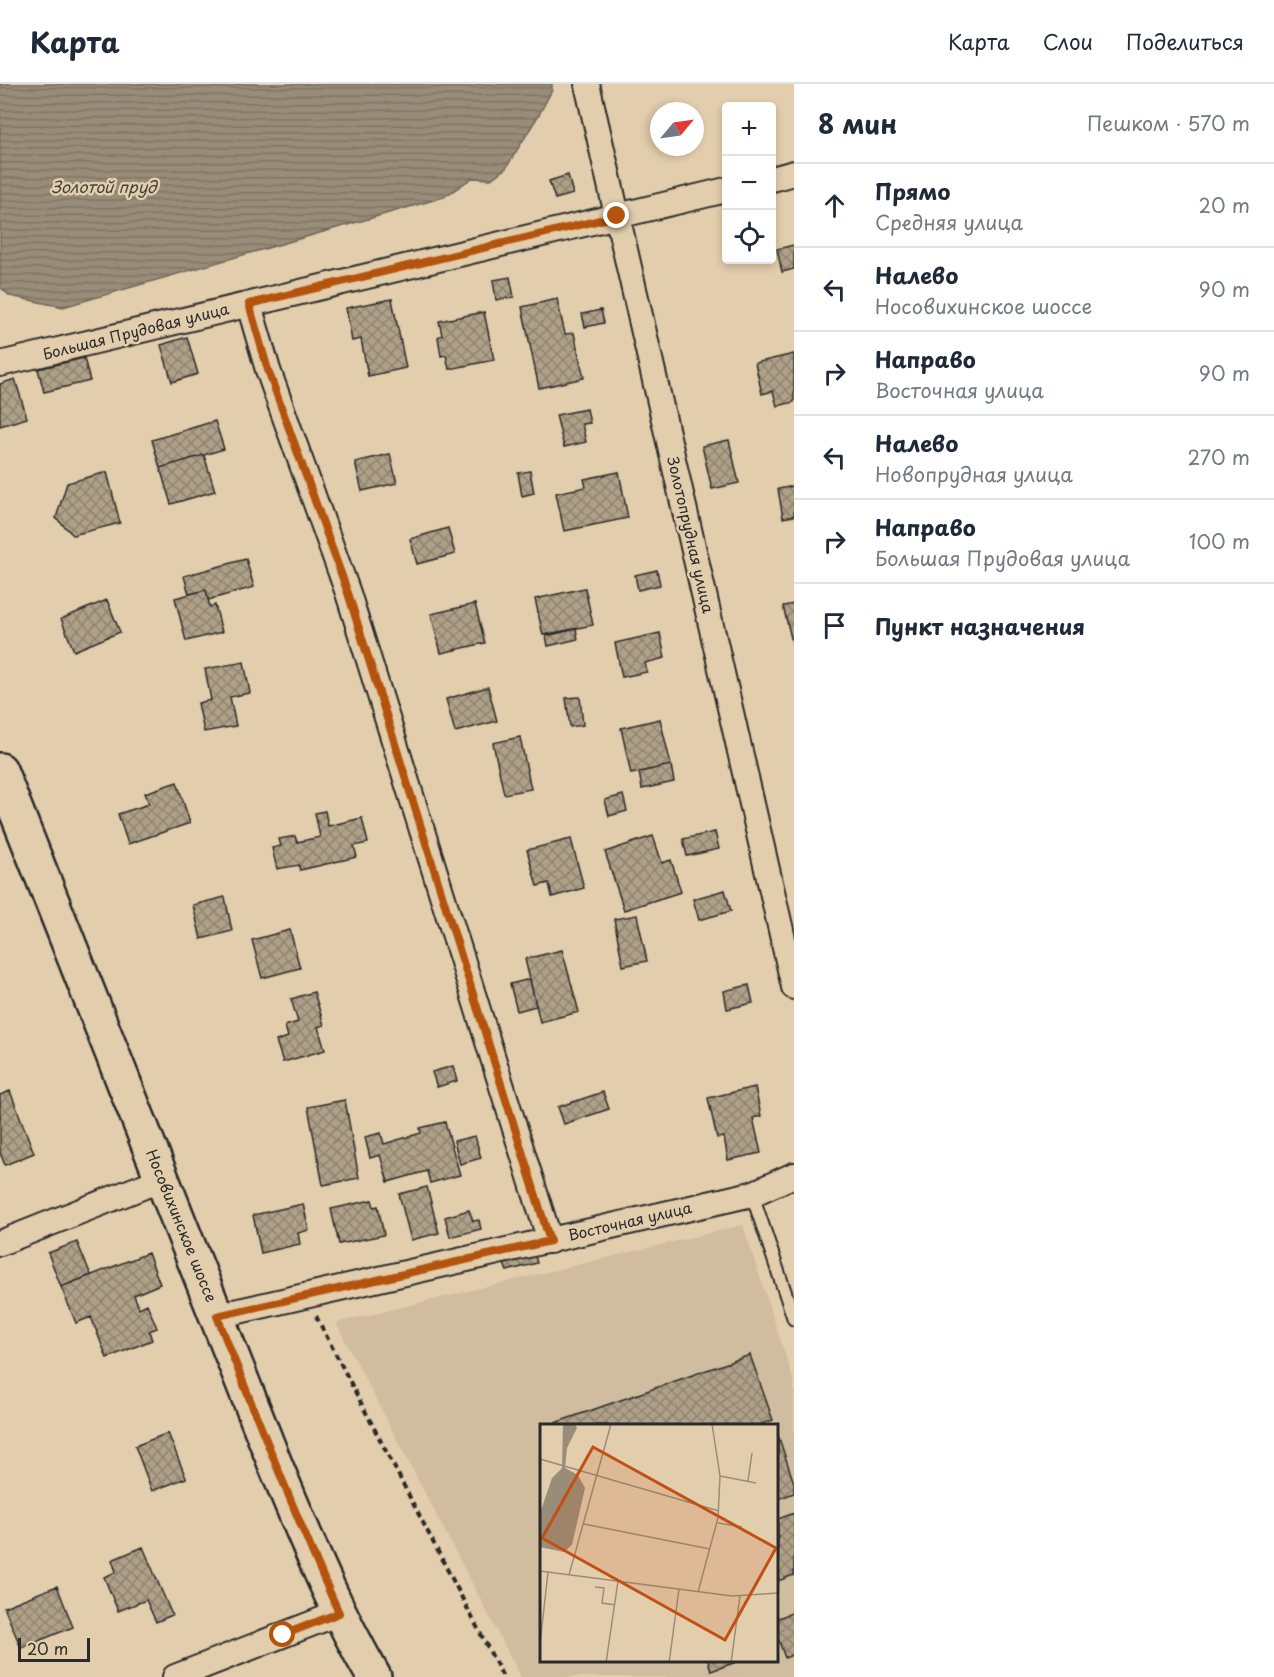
<!DOCTYPE html>
<html lang="ru">
<head>
<meta charset="utf-8">
<style>
	body { margin:0; font-family:"Playpen Sans",sans-serif; background:#f6f6f7; color:#1f2937 }
	.controls { position:absolute; right:18px; top:18px; display:grid; overflow:hidden; border-radius:6px; box-shadow:0 3px 9px #0003 }
	.controls button { width:54px; height:54px; display:grid; place-items:center; padding:0; border:0; border-bottom:2px solid #e0e1e3; background:#fff; color:#1f2937; font:30px sans-serif }
	.compass { position:absolute; left:650px; top:18px; width:54px; height:54px; border-radius:50%; background:#fff; box-shadow:0 3px 9px #0003; rotate:61deg }
	.scale { position:absolute; left:18px; bottom:15px; width:72px; box-sizing:border-box; padding-left:6px; border:3px solid #2b2b2b; border-top:0; font-size:16px; line-height:21px; white-space:nowrap; color:#2b2b2b; -webkit-text-stroke:4px #e2cdac; paint-order:stroke }
	.stop { position:absolute; width:18px; height:18px; margin:-14px; border:4px solid #b45309; border-radius:50%; background:#fff }
	.stop.end { background:#b45309; border-color:#fff; box-shadow:0 2px 6px #0008 }
	.list { margin:0; padding:0; list-style:none }
	h2 { display:flex; justify-content:space-between; align-items:center; height:78px; margin:0; padding:0 24px; font-size:26px }
	h2 small { font-size:20px; font-weight:400; color:#747a83 }
	.list li { display:grid; grid-template-columns:39px 1fr auto; gap:18px; align-items:center; box-sizing:border-box; height:84px; padding:0 24px; border-top:2px solid #e0e1e3 }
	.list b { display:block; font-size:22px; white-space:nowrap }
	.list p { margin:0; font-size:20px; white-space:nowrap; color:#747a83 }
	.list em { font-size:20px; font-style:normal; color:#747a83 }
	.icon { flex:none; width:33px; height:33px; fill:none; stroke:currentColor; stroke-width:2; stroke-linecap:round; stroke-linejoin:round }
	.map { position:relative; flex:none; width:794px; height:1593px; overflow:hidden }
	header { display:flex; align-items:center; gap:36px; box-sizing:border-box; height:84px; padding:0 30px; background:#fff; border-bottom:2px solid #e0e1e3 }
	header strong { font-size:28px }
	nav { display:flex; gap:33px; margin-inline-start:auto; font-size:21px }
	main { display:flex }
	aside { flex:1; background:#fff }
	.map>svg:first-child { display:block }
</style>
</head>
<body>
<header>
<strong>Карта</strong>
<nav><a>Карта</a><a>Слои</a><a>Поделиться</a></nav>
</header>
<main>
<div class="map">
<svg width="794" height="1593" viewBox="0 0 794 1593">
	<defs>
		<pattern id="water-rules" width="6" height="5" patternUnits="userSpaceOnUse" patternTransform="scale(1.5)"><rect width="6" height="5" fill="#998d79"/><path d="M0 2.5h6" fill="none" stroke="#7d7363"/></pattern>
		<pattern id="building-cross-hatch" width="8" height="8" patternUnits="userSpaceOnUse" patternTransform="scale(1.5)"><rect width="8" height="8" fill="#afa088"/><path d="M0 0l8 8M0 8l8-8" fill="none" stroke="#8f836f"/></pattern>
	</defs>
	<rect width="100%" height="100%" fill="#e2cdac"/>
	<filter id="ink" filterUnits="userSpaceOnUse"><feTurbulence type="fractalNoise" baseFrequency=".0167" numOctaves="2"/><feDisplacementMap in="SourceGraphic" scale="12" xChannelSelector="R" yChannelSelector="G"/><feConvolveMatrix kernelMatrix="1 2 1 2 8 2 1 2 1" color-interpolation-filters="sRGB"/></filter>
	<g filter="url(#ink)">
		<!-- built -->
		<path fill="#d0bd9f" fill-rule="evenodd" d="M743,1141L794,1298V1593H521L336,1239ZM542,1341H778V1576H542Z"/>
		<!-- water -->
		<path fill="url(#water-rules)" stroke="#6d665a" stroke-width="1.5" d="M0,0H552V6L540,29L506,84L491,95L472,94L444,113L63,223L10,212L0,203Z"/>
		<!-- building -->
		<path fill="url(#building-cross-hatch)" stroke="#2b2b2b" stroke-width="1.5" d="M568,91L573,110L555,115L549,97Z
			M794,161V185L782,188L777,165Z
			M510,193L514,213L496,216L493,196Z
			M392,215L406,284L368,292L361,255L352,257L346,224Z
			M557,215L565,250L574,249L584,294L539,304L522,223Z
			M601,226L604,239L585,243L582,230Z
			M484,228L494,276L449,285L446,271L441,272L438,253L442,251L439,237Z
			M187,253L198,290L172,298L161,261Z
			M794,270V318L777,322L773,307L762,310L755,279Z
			M84,274L90,297L44,308L38,285Z
			M15,295L27,334L0,342V300Z
			M587,325L590,339L582,340L586,358L564,363L556,331Z
			M215,337L224,365L160,384L152,356Z
			M729,356L739,399L712,405L702,362Z
			M390,370L397,399L362,407L355,378Z
			M204,371L215,407L171,420L160,384Z
			M530,387L534,409L522,412L518,389Z
			M107,388L120,439L73,451L56,434L67,399Z
			M619,388L628,434L564,447L556,409L586,403L584,395Z
			M794,402V432L783,434L778,405Z
			M448,444L455,470L417,480L410,455Z
			M246,475L254,503L208,516L206,506L189,510L184,492Z
			M657,486L660,501L638,506L635,491Z
			M585,504L593,541L543,551L535,515Z
			M206,506L210,523L215,521L222,548L186,557L175,514Z
			M107,516L120,548L74,567L61,535Z
			M475,520L485,559L441,569L431,530Z
			M794,520V566L783,522Z
			M576,545L578,555L548,562L546,552Z
			M660,549L665,574L645,579L647,588L622,593L615,559Z
			M244,578L250,609L230,613L236,642L204,648L198,619L211,616L205,585Z
			M488,603L497,637L455,648L446,615Z
			M580,613L583,641L570,643L566,614Z
			M660,635L671,681L631,690L621,644Z
			M520,653L531,705L504,710L493,659Z
			M671,681L674,698L642,705L639,688Z
			M177,698L190,739L128,760L118,730L149,720L145,709Z
			M623,711L627,727L609,732L605,716Z
			M325,727L328,742L362,734L368,759L354,762L357,773L300,786L299,781L277,785L272,764L281,762L279,755L295,752L297,758L320,753L315,729Z
			M715,748L719,765L687,772L683,755Z
			M653,752L662,779L671,776L681,808L624,826L605,768Z
			M571,755L584,804L552,813L549,799L537,802L527,766Z
			M725,806L731,827L699,836L693,815Z
			M225,813L232,847L201,855L193,821Z
			M637,831L647,877L623,882L614,835Z
			M290,846L300,884L262,894L252,856Z
			M562,866L579,928L540,938L525,875Z
			M530,895L536,922L517,927L510,900Z
			M749,901L753,919L727,925L724,907Z
			M314,908L324,941L318,943L325,966L283,978L276,957L288,953L285,942L298,938L291,915Z
			M453,982L457,997L437,1003L432,988Z
			M755,1003L761,1032L753,1034L761,1069L728,1076L724,1053L717,1054L708,1014Z
			M10,1007L34,1069L5,1081L0,1069V1011Z
			M603,1008L609,1025L564,1040L558,1023Z
			M345,1016L359,1094L323,1101L308,1023Z
			M445,1038L460,1091L430,1099L427,1087L388,1098L380,1071L370,1074L365,1053L381,1049L384,1060L421,1049L420,1044Z
			M475,1052L481,1074L460,1080L454,1057Z
			M427,1103L439,1149L411,1156L399,1110Z
			M372,1116L374,1123L378,1122L384,1151L339,1160L331,1125Z
			M303,1120L309,1146L298,1149L300,1160L261,1169L253,1131Z
			M469,1126L473,1137L479,1136L481,1145L450,1153L445,1133Z
			M77,1158L91,1191L61,1203L48,1169Z
			M148,1169L160,1200L134,1211L139,1224L147,1220L157,1244L149,1247L152,1256L107,1274L91,1233L76,1239L61,1203Z
			M535,1172L537,1179L507,1187L504,1180Z
			M750,1271L773,1336L760,1341H549Z
			M168,1349L186,1394L152,1407L135,1362Z
			M778,1351L794,1399V1409L778,1415Z
			M794,1429V1491L778,1497V1435Z
			M143,1463L172,1531L156,1538L146,1516L118,1527L104,1493L116,1488L112,1476Z
			M57,1502L73,1543L21,1564L4,1523Z
			M794,1528V1570L785,1574L778,1554V1534Z
			M708,1576H742L711,1587Z"/>
		<g fill="none" stroke-linecap="round" stroke-linejoin="round">
			<defs>
				<path id="service" d="M752,1110L794,1235"/>
				<path id="minor" d="M587,0L794,903
					M772,95L794,89
					M249,221L268,286L348,509L550,1157
					M0,280L726,106
					M0,1159L162,1095
					M217,1232L752,1110L794,1091
					M175,1593L339,1529"/>
				<path id="secondary" d="M0,686L275,1380C305,1452 334,1525 374,1593"/>
			</defs>
			<!-- service casing -->
			<use href="#service" stroke="#2b2b2b" stroke-width="16"/>
			<!-- minor casing -->
			<use href="#minor" stroke="#2b2b2b" stroke-width="28"/>
			<!-- secondary casing -->
			<use href="#secondary" stroke="#2b2b2b" stroke-width="38"/>
			<!-- path -->
			<path stroke="#2b2b2b" stroke-width="4" stroke-dasharray="6 4.5" stroke-linecap="butt" d="M316,1232L503,1593"/>
			<!-- service -->
			<use href="#service" stroke="#e2cdac" stroke-width="12"/>
			<!-- minor -->
			<use href="#minor" stroke="#e2cdac" stroke-width="24"/>
			<!-- secondary -->
			<use href="#secondary" stroke="#e2cdac" stroke-width="33"/>
		</g>
	</g>
	<g fill="none" stroke-linecap="round" stroke-linejoin="round" filter="url(#ink)">
		<!-- route -->
		<path stroke="#b45309" stroke-width="8" d="M283,1551L339,1529C295,1431 256,1332 217,1232L550,1157L348,509L268,286L249,220L617,132"/>
	</g>
	<g text-anchor="middle" stroke-width="5" stroke-linejoin="round" paint-order="stroke">
		<!-- street labels -->
		<g font-size="15" fill="#2b2b2b" stroke="#e2cdac">
			<text transform="translate(136 248) rotate(-14)" y="5">Большая Прудовая улица</text>
			<text transform="translate(690 451) rotate(77)" y="5">Золотопрудная улица</text>
			<text transform="translate(630 1138) rotate(-13)" y="5">Восточная улица</text>
			<text transform="translate(181 1142) rotate(68)" y="5">Носовихинское шоссе</text>
		</g>
		<!-- water labels -->
		<g font-size="16" font-style="italic" fill="#413f3b" stroke="#e2cdac">
			<text x="104" y="109">Золотой пруд</text>
		</g>
	</g>
	<!-- overview -->
	<g transform="translate(540 1340)">
		<rect width="238" height="238" fill="#e2cdac"/>
		<path d="M23,0H35L37,4L27,24L25,44L38,51L45,64L32,121L24,128L0,123V89L12,54L22,44Z" fill="#998d79"/>
		<path fill="none" stroke="#998c78" stroke-width="1.5" d="M0,35L179,87M180,52L216,59M208,57L212,29M178,99L202,103M44,100L170,125M0,147L192,172L239,169M29,151L71,0M55,163L64,164L62,179L75,181M158,168L178,94L180,52L172,0M0,220L8,148M66,239L78,157M129,239L139,165M191,239L200,172"/>
		<path fill="#c25012" fill-opacity="0.15" stroke="#c25012" stroke-width="3" d="M53,23L236,124L185,216L2,114Z"/>
		<rect width="238" height="238" fill="none" stroke="#2b2b2b" stroke-width="3"/>
	</g>
</svg>
<div class="controls">
<button>+</button>
<button>−</button>
<button><svg class="icon" aria-label="locate" viewBox="0 0 24 24"><circle cx="12" cy="12" r="6"/><path d="M12 2v4M12 18v4M2 12h4M18 12h4"/></svg></button>
</div>
<svg class="compass" viewBox="-18 -18 36 36"><path d="M0-13l5 13h-10z" fill="#e53935"/><path d="M0 13l5-13h-10z" fill="#747a83"/></svg>
<div class="scale">20 m</div>
<div class="stop" style="left:283px;top:1551px"></div>
<div class="stop end" style="left:617px;top:132px"></div>
</div>
<aside>
<h2>8 мин<small>Пешком · 570 m</small></h2>
<ul class="list">
<li><svg class="icon" aria-label="ahead" viewBox="0 0 24 24"><path d="M12 20V5M6 11l6-6 6 6"/></svg><div><b>Прямо</b><p>Средняя улица</p></div><em>20 m</em></li>
<li><svg class="icon" aria-label="left" viewBox="0 0 24 24"><path d="M17 20v-9H6M10 6l-5 5 5 5"/></svg><div><b>Налево</b><p>Носовихинское шоссе</p></div><em>90 m</em></li>
<li><svg class="icon" aria-label="right" viewBox="0 0 24 24"><path d="M7 20v-9h11M14 6l5 5-5 5"/></svg><div><b>Направо</b><p>Восточная улица</p></div><em>90 m</em></li>
<li><svg class="icon" aria-label="left" viewBox="0 0 24 24"><path d="M17 20v-9H6M10 6l-5 5 5 5"/></svg><div><b>Налево</b><p>Новопрудная улица</p></div><em>270 m</em></li>
<li><svg class="icon" aria-label="right" viewBox="0 0 24 24"><path d="M7 20v-9h11M14 6l5 5-5 5"/></svg><div><b>Направо</b><p>Большая Прудовая улица</p></div><em>100 m</em></li>
<li><svg class="icon" aria-label="arrive" viewBox="0 0 24 24"><path d="M6 21V4h12l-3 4 3 4H6"/></svg><div><b>Пункт назначения</b></div></li>
</ul>
</aside>
</main>
</body>
</html>
